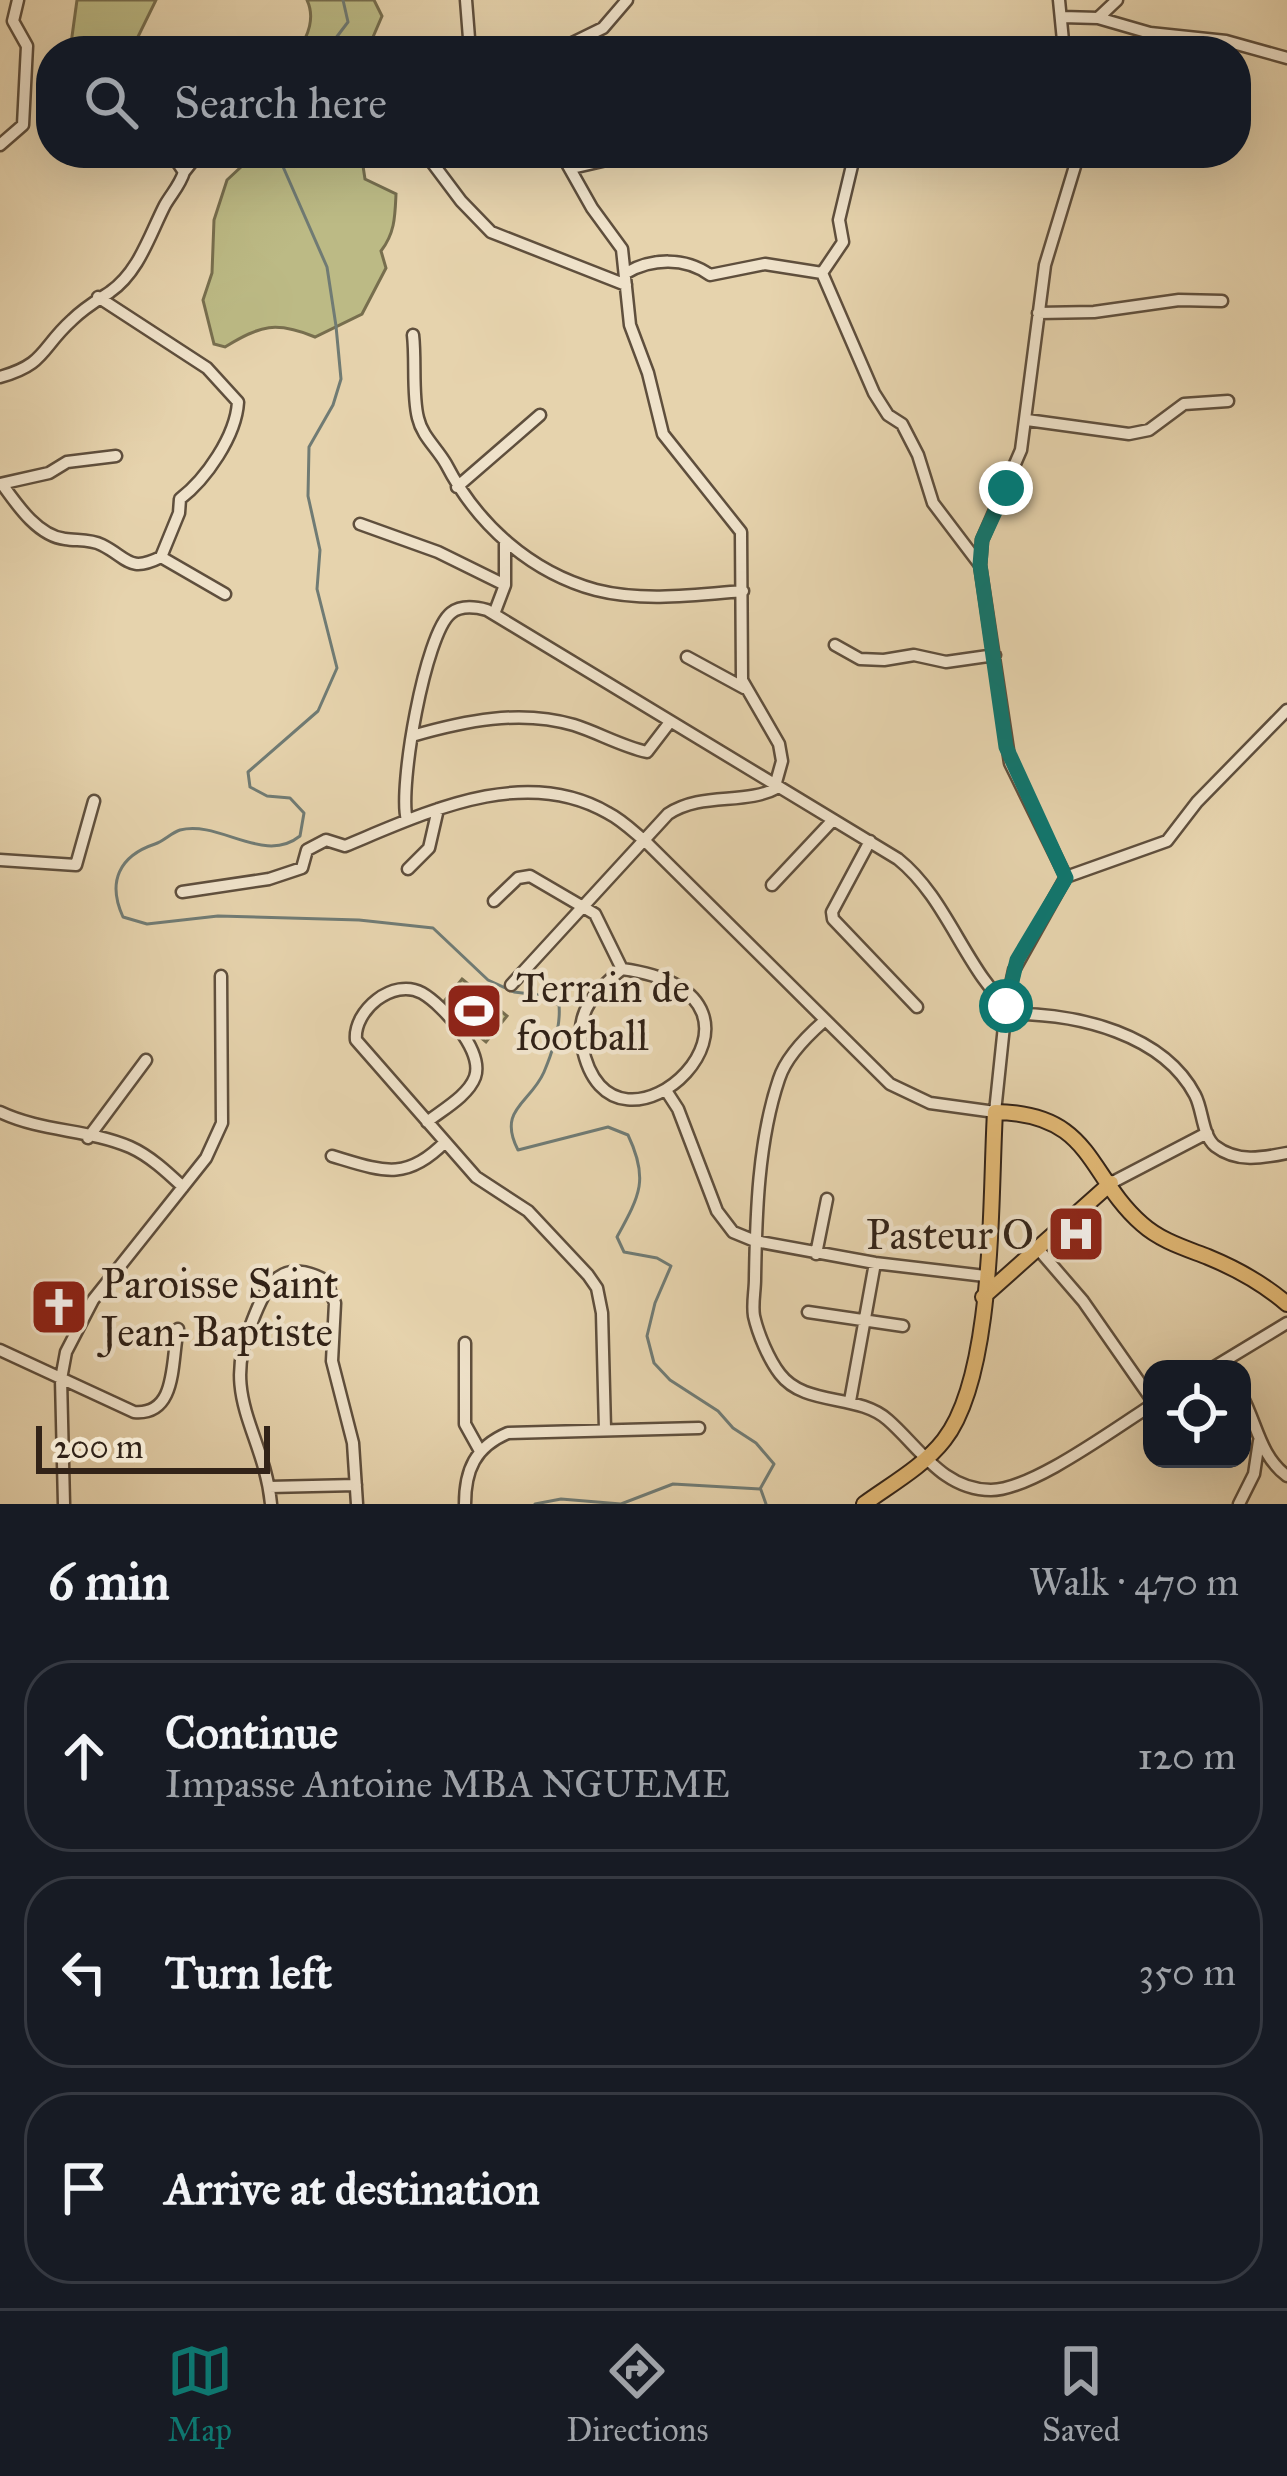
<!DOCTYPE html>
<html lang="en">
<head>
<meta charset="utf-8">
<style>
	body { margin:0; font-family:"IM FELL Great Primer",serif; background:#20242c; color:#f1f3f6 }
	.controls { position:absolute; right:36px; bottom:36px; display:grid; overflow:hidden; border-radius:24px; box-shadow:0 12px 48px #0002 }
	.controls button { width:108px; height:108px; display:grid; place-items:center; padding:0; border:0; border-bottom:3px solid #363941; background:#171b24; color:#f1f3f6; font:60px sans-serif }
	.scale { position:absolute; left:36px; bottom:30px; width:234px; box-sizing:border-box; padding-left:12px; border:6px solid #322318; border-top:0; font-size:33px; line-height:42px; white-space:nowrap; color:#322318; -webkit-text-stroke:9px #efe2ca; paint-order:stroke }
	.stop { position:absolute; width:36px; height:36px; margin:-27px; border:9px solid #0f766e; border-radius:50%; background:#fff }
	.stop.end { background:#0f766e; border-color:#fff; box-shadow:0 3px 12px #0008 }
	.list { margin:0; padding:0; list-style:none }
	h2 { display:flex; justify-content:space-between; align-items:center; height:156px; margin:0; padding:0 48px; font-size:51px }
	h2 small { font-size:39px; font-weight:400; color:#9ea1a6 }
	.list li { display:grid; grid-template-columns:78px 1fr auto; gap:36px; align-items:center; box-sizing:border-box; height:192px; margin:0 24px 24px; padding:0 24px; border:3px solid #363941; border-radius:48px }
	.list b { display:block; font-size:45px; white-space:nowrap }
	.list p { margin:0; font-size:39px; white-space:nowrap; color:#9ea1a6 }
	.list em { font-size:39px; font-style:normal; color:#9ea1a6 }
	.icon { flex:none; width:66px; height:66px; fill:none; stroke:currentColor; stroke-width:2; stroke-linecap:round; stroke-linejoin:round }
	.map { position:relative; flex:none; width:1287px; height:1504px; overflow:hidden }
	.search { position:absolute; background:#171b24; box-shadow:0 12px 48px #0002; left:36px; right:36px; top:36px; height:132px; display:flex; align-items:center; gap:30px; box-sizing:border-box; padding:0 42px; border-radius:48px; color:#9ea1a6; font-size:45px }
	.sheet { height:804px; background:#171b24 }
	nav { display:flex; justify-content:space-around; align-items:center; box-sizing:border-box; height:168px; border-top:3px solid #363941; background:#171b24; font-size:33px; color:#9ea1a6 }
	nav a { display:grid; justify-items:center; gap:6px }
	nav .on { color:#0f766e }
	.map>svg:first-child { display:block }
</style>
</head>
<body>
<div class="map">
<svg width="1287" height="1504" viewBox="0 0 1287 1504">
	<rect width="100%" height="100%" fill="#e6d3ad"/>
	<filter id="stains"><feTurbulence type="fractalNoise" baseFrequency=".00167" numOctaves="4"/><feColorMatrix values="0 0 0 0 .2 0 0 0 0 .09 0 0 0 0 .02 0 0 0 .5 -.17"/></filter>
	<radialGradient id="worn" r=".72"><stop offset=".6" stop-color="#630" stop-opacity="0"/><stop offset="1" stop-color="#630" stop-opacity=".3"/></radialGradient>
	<!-- green -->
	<path fill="#bcba85" stroke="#776e4e" stroke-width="3" d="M77,0H156L131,51H70Z
		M307,0H374L382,16L373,37L359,51H297C309,36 315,17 307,0Z
		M256,153H361L365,179L396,194C395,216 395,233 381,251L386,268L362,314L315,337C276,321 261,325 225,347L214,344L203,300L212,273L214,220L227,180Z
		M462,979L507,1016L486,1042L441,1005Z"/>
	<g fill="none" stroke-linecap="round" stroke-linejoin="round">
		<!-- stream -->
		<path stroke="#707b74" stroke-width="3" d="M326,51L348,22L343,0
			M277,153L327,267L336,326L341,379L333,405L309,447L308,496L320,550L317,589L337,668L318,711L248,772L250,787L267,796L290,798L304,813L300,836C264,865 220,820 180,830C171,833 164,841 155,844C119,856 107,882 123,917L147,924L218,916L359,920L433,928L488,980L514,992L539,995L559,1005C561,1026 552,1053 544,1072C530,1104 497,1109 518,1150L608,1127L628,1135C649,1179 640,1195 617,1237L624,1252L657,1258L671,1266L655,1303L647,1336L654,1363L670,1380L718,1411L733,1428L756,1443L774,1464L760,1489L673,1484L621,1504L561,1499L535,1504
			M761,1490L766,1504"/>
		<defs>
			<path id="minor" d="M466,0L470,51
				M1059,0L1064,51
				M1062,17L1098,18L1150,33L1226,41L1287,58
				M1098,18L1117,0
				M257,51L277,44
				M556,51L603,28L627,0
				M0,145L23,125L27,46L13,21L18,0
				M425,153L461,201L491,232L626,285
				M561,153L592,208L622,249L630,325L648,373L663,434L741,532L742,680L779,744L782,761L775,786
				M855,153L839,220L843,242L822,273L874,393L888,415L902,424L918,455L933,503L980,565
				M572,168L637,153
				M184,172L199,153
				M626,273C652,258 685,257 710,275L765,264L822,273
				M1038,313L1094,312L1179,300L1222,301
				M413,335C416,360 412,395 418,418C422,436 437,448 446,464C477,524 530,572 596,590C643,602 695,595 743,591
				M0,377C46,364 40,349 72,320C84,308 96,301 110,292C139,272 150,234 165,205C172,193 180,185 184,172L171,153
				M1027,420L1129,434L1149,430L1184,404L1228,401
				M0,484L49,473L67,462L116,456
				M2,484C17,505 38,536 65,539C77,541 90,539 102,545C128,558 129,573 161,557L179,513L180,499C206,479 236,436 238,402L207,368L98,297
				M457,487L540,415
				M360,524L438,552L505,585
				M161,557L225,594
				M494,614L505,585V543
				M835,645L860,659L884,660L914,655L946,662L995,655
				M687,657L744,688
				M412,736C464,721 520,709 574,725C599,733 621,746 647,752L670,722
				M407,820C398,789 425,633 451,613C461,605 476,607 487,610L898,859C949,900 965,972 1015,1014C1078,1014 1163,1034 1195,1095C1203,1110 1202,1135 1215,1146C1237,1163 1262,1158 1287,1153
				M870,841L832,912L833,919L917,1007
				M0,860L76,865L94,801
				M408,869L429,848L438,809
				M1066,877L1010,763L980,565L982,540L1021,450L1045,265L1079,153
				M1066,877L1167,841L1197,802L1287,710
				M772,885L833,820
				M182,892L269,879L302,868L307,850L326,840L345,846C425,813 524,764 608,813C622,820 634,832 646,842L890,1084L930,1103L995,1112L1006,1007L1014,970L1066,877
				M494,901L518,878L530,876L595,914L622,969
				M622,969C818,996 610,1193 582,1045C575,1011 597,990 622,969Z
				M511,985L668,814C703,791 745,806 779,787
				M823,1022C806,1037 786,1057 779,1079C758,1141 756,1215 755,1279C755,1291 752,1304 754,1316C758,1334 769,1360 780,1374C805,1407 858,1393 888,1420C919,1447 943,1490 991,1490C1032,1490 1115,1428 1152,1405
				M667,1092L678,1109L717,1211L733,1232L755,1241L875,1263L985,1276
				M0,1112C42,1132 88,1129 130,1147C150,1156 167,1172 183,1187
				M427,1122C442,1110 468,1096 475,1077C484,1051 443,1005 422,993C393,977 353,1011 356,1040L476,1177L528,1211L588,1275L597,1288L602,1313L605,1429
				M88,1138L146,1060
				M332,1156C382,1171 406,1182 445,1142
				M1111,1183L1207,1133
				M1039,1250L1083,1301L1152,1400
				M816,1254L827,1199
				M808,1312L903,1326
				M465,1343V1424L480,1451
				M0,1350L134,1412C178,1416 171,1360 178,1329
				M1211,1369L1287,1323
				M1242,1396C1257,1424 1260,1456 1287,1476
				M850,1401L875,1263
				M269,1487L356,1485
				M64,1504L61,1379L66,1352L93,1300L206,1158L222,1123L221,976
				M271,1504C264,1432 219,1397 252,1322C257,1309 264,1291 274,1281C289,1266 310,1271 326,1281L335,1303L332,1361L353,1443L357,1504
				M465,1504C465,1470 475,1447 508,1433L699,1428
				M1239,1504L1254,1474L1259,1441"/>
			<path id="major" d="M983,1297L1111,1183
				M864,1504C890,1485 924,1466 944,1440C995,1375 990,1197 995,1112C1093,1113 1087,1176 1142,1224C1161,1241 1185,1248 1208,1257C1237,1269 1264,1284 1287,1304"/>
		</defs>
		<!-- minor casing -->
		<use href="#minor" stroke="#5f4f3d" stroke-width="15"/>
		<!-- major casing -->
		<use href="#major" stroke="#322318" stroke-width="18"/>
		<!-- minor -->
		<use href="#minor" stroke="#efe2ca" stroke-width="10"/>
		<!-- major -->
		<use href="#major" stroke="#e3ba76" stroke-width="14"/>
	</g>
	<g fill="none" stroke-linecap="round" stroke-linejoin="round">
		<!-- route -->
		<path stroke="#0f766e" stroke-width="15" d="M1006,1006L1017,960L1066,878L1006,747L980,565L982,540L1006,488"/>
	</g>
	<!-- icons -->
	<defs>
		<symbol id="stadium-square" viewBox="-11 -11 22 22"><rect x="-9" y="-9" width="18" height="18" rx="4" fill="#8f2418" stroke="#efe2ca"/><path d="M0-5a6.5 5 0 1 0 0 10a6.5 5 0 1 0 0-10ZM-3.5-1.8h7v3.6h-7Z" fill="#fff"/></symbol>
		<symbol id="hospital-square" viewBox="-11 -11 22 22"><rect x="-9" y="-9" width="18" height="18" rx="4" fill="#8f2418" stroke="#efe2ca"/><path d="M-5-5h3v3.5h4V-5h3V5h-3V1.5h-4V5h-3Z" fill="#fff"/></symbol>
		<symbol id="church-square" viewBox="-11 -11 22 22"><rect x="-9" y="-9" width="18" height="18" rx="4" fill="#8f2418" stroke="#efe2ca"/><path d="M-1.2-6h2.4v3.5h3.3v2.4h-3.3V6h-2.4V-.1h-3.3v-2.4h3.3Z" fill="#fff"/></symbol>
	</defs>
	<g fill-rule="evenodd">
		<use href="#stadium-square" x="441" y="978" width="66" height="66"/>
		<use href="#hospital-square" x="1043" y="1201" width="66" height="66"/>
		<use href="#church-square" x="26" y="1274" width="66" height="66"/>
	</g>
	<g text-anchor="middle" stroke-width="9" stroke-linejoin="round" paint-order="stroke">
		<!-- poi labels -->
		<g font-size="42" fill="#322318" stroke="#efe2ca" text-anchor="start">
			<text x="516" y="1002">Terrain de<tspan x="516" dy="48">football</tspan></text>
			<text x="1034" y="1249" text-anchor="end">Pasteur O</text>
			<text x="101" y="1298">Paroisse Saint<tspan x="101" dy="48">Jean-Baptiste</tspan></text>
		</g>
	</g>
	<rect width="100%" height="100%" filter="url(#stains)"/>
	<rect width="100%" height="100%" fill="url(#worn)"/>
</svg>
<div class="controls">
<button><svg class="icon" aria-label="locate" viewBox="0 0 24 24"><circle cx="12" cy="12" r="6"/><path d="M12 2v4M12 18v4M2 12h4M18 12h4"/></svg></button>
</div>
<div class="scale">200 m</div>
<div class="stop" style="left:1006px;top:1006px"></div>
<div class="stop end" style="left:1006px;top:488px"></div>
<div class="search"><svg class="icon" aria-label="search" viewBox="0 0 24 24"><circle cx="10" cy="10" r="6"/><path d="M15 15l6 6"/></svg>Search here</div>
</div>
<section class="sheet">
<h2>6 min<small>Walk · 470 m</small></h2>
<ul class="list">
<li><svg class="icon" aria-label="ahead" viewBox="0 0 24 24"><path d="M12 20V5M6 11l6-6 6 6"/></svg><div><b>Continue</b><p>Impasse Antoine MBA NGUEME</p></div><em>120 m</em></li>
<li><svg class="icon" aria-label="left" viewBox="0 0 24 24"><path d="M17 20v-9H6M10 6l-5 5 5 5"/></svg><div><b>Turn left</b></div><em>350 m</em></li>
<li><svg class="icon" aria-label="arrive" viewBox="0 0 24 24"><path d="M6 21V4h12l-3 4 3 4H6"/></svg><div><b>Arrive at destination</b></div></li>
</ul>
</section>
<nav>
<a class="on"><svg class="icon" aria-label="map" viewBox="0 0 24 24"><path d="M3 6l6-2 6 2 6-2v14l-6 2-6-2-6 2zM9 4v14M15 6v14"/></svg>Map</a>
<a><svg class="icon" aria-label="directions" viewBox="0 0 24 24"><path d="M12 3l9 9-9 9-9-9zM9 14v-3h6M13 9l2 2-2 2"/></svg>Directions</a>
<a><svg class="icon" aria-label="saved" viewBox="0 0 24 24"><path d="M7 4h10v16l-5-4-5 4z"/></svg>Saved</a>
</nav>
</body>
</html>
